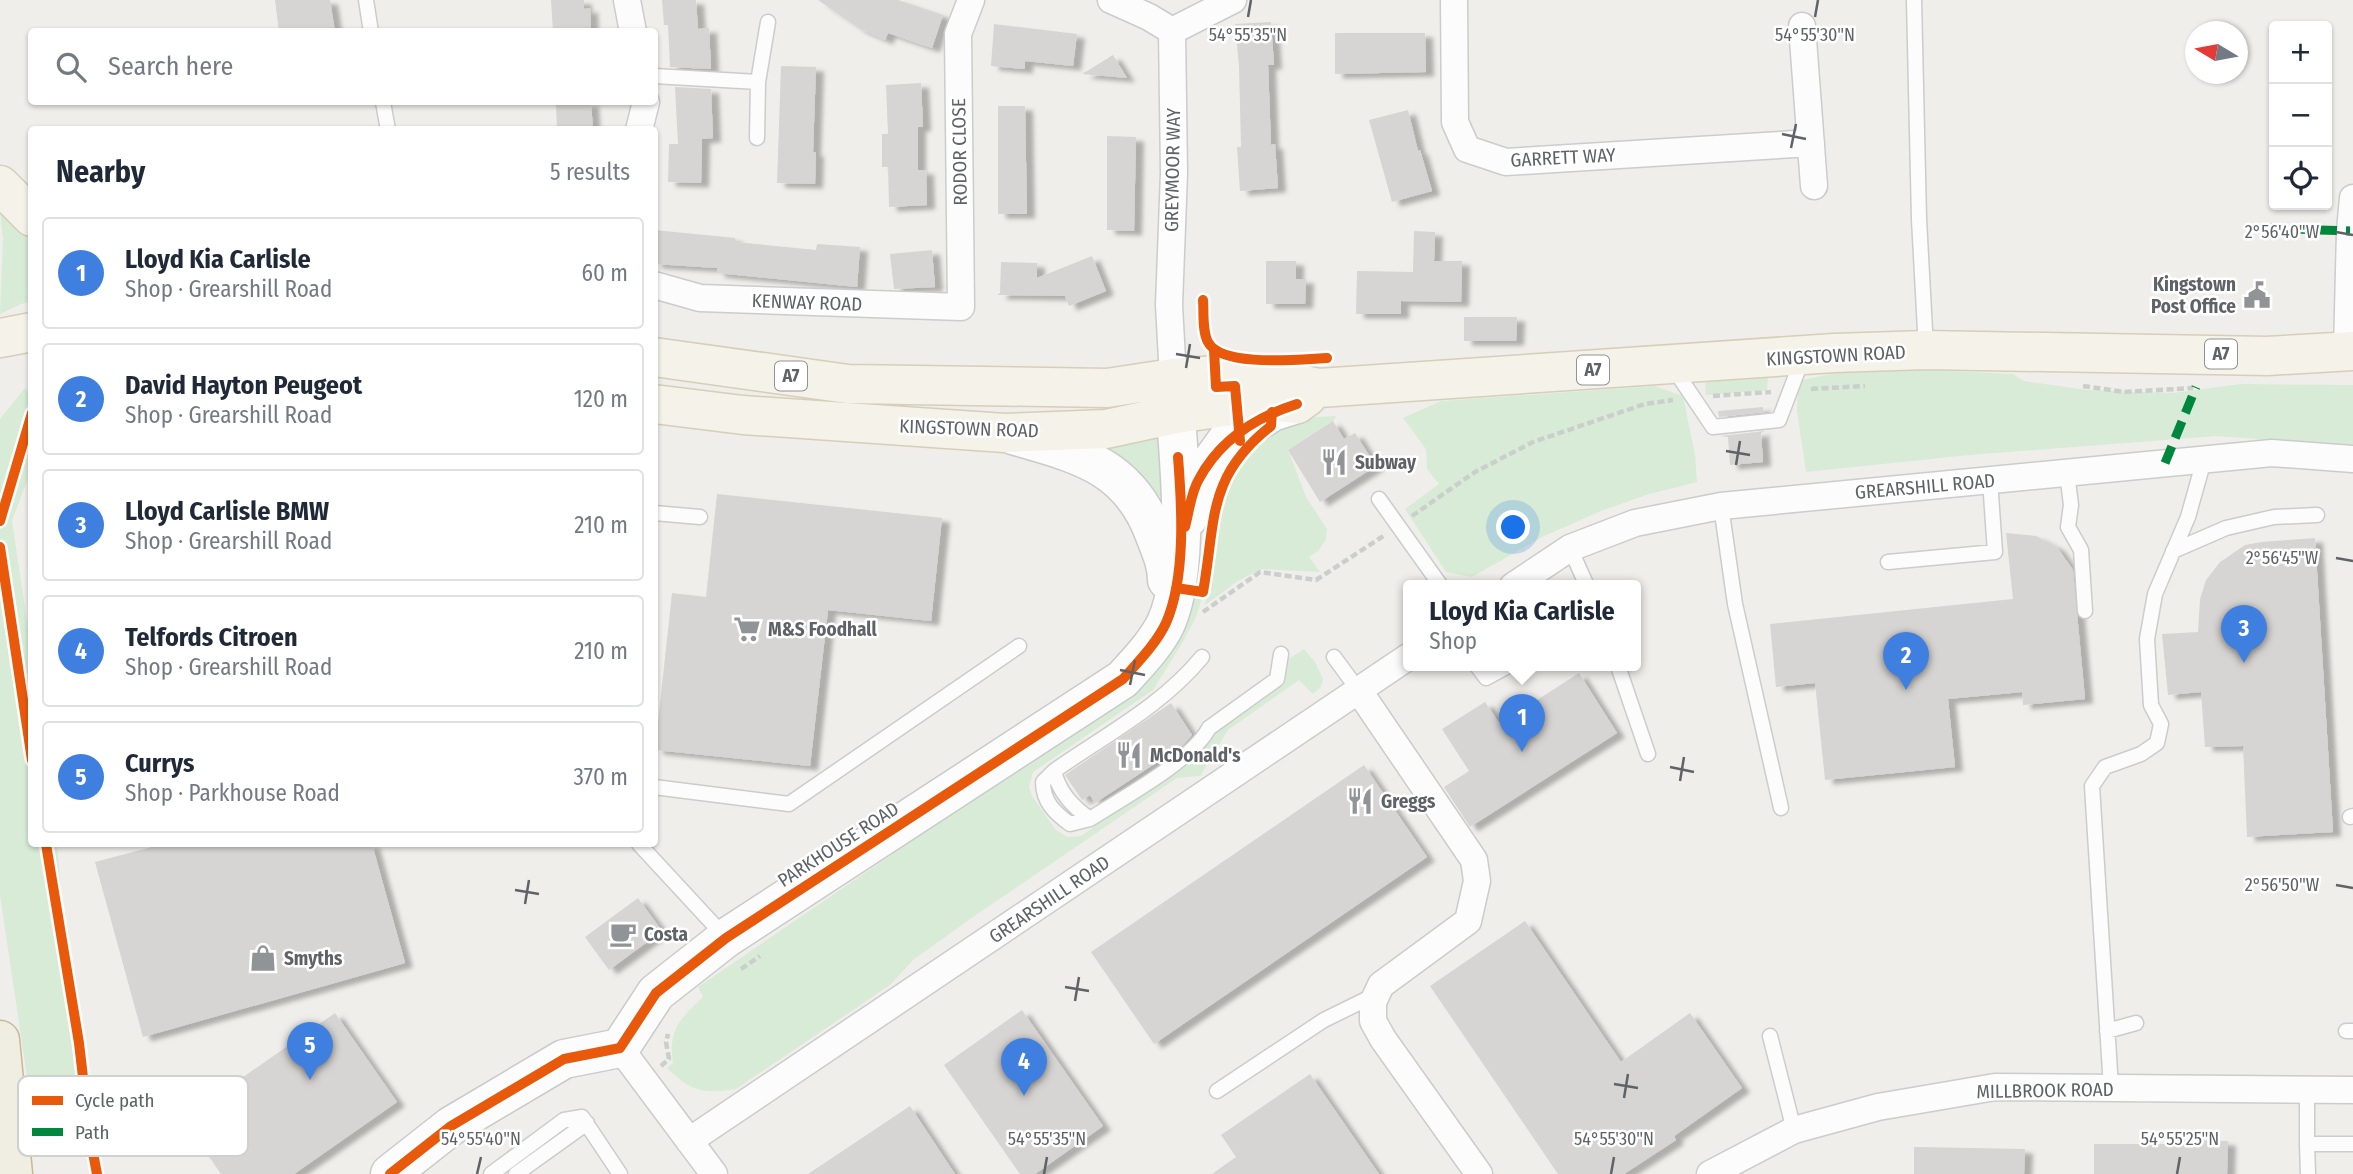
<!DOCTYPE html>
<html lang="en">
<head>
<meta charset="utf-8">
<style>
	body { margin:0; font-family:"Fira Sans Condensed",sans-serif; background:#f6f6f7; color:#1f2937 }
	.controls { position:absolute; right:21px; top:21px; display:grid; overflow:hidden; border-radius:7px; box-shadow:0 2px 5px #0004 }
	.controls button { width:63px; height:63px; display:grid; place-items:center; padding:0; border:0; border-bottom:2px solid #e0e1e3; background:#fff; color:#1f2937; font:35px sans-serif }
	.compass { position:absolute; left:2185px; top:21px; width:63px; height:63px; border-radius:50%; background:#fff; box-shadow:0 2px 5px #0004; rotate:280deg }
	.you { position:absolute; left:1514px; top:528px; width:24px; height:24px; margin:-18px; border:5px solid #fff; border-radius:50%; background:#1a73e8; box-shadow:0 0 0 10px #1a73e833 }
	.badge { display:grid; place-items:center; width:46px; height:46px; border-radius:50%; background:#919496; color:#fff; font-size:23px; font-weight:700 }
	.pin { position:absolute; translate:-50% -58px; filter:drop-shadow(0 2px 4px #0008) }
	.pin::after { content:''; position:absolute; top:37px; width:24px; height:21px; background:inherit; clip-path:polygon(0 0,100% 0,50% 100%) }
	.popup { position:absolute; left:1403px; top:580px; width:238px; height:91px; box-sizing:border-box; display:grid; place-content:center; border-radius:7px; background:#fff; filter:drop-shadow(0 2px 5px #0005); font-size:23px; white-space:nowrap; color:#747a83 }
	.popup b { font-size:26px; color:#1f2937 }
	.popup::after { content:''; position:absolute; left:50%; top:100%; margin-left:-14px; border:14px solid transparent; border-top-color:#fff }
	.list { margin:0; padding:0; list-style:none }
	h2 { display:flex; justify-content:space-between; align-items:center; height:91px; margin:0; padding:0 28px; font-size:30px }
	h2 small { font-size:23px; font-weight:400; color:#747a83 }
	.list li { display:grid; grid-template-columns:46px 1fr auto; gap:21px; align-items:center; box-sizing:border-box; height:112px; margin:0 14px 14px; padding:0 14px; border:2px solid #e0e1e3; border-radius:7px }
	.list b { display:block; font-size:26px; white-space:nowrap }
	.list p { margin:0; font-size:23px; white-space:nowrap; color:#747a83 }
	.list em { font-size:23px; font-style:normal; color:#747a83 }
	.icon { flex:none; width:38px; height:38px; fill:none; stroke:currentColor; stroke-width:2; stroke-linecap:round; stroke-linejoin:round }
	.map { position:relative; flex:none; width:2353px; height:1174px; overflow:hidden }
	.search { position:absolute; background:#fff; box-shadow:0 2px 5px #0004; left:28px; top:28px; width:630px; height:77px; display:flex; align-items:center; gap:18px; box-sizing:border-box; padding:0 24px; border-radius:7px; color:#747a83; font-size:26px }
	.panel { position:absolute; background:#fff; box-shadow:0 2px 5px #0004; left:28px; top:126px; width:630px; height:721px; border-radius:7px }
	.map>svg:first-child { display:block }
</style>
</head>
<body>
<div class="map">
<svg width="2353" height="1174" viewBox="0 0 2353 1174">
	<defs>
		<filter id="shadow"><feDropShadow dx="8" dy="4.5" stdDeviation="2" flood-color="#0004"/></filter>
	</defs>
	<rect width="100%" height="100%" fill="#efeeea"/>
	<!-- green -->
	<path fill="#d8ebd6" d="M0,211L32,239L31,302L21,304L0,314L3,239Z
		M1863,367L2013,374L2024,381L2087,390L2173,393L2241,384L2353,385V446L2216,436L1969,455L1806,472L1797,411L1798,381Z
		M1768,376L1767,390L1706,395L1705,382Z
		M1654,386L1683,396L1695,455L1697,482L1646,495L1601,511L1542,537L1472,577L1446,572L1405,509L1439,484L1427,469L1426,449L1403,418L1441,401Z
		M25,388L31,394V470L12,521L31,648L32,844H57L77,1087L30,1097L0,895V419Z
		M1336,416L1333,421L1288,450L1306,497L1327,529L1326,539L1318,551L1309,557L1320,572L1261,569L1238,581L1205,605L1211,576L1214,526L1222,500L1240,467L1278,424L1301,418Z
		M1158,436L1161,497L1155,496L1080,441Z
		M1193,594L1202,598L1196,617L1181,645L1153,690L1033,772L1029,787L1032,796L1056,830L1067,837L1081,836L1202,751L1213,734L1285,681L1289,659L1304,649L1315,662L1323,679L1321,687L1313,694L1299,680L1228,730L1200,776L1177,778L973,917L913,960L890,985L736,1089C702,1094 692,1092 667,1068L673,1063C668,1029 680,1019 703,997L698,987L960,808Z"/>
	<!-- building -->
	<path fill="#d6d5d3" filter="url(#shadow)" d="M275,0H330L335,32H279Z
		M551,0H584V9L590,8L591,32H553Z
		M662,0H696L698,29L709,28L711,69L670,67L668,25H664Z
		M818,0H898L943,15L932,48L888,33L885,40L860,29Z
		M1271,22L1274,65H1268L1271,145L1275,144L1278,188L1240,191L1237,147H1241L1239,66L1235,24Z
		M994,24L1077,34L1073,66L1025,61V69L991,66Z
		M1335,33H1425L1426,72L1335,74Z
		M1113,55L1127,78L1082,74Z
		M781,66L816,67L813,152H816L815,184L777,183Z
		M921,83L923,127H918V170H926L927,205L889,207L888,167H882V134H888L886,85Z
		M675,87L711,89L713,138L702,139L701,183L668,182L669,144H678Z
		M591,102L593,130H557L556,104Z
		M998,106H1025L1027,214H998Z
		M1408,110L1418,151L1420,150L1432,191L1392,202L1369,120Z
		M1107,136L1136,137L1134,231L1107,230Z
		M654,230L735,238V242L816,250L817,244L860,247L857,287L717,273V268L654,264Z
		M1414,231L1435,232L1434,261H1462L1461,302L1401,301V314H1356L1357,271L1413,272Z
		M932,250L935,287L894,289L890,254Z
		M1092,256L1106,291L1069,306L1065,296L997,295L1000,293L1001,262L1037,263V278Z
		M1266,261H1296V279H1306L1305,304H1266Z
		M1464,317H1517L1516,341H1464Z
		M1763,407V412L1719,417L1718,411Z
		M1333,421L1344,439L1355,433L1376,466L1320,502L1288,450Z
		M1765,431L1761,433L1763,462L1730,465L1728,437L1720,436Z
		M717,494L942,518L931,621L828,610L810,766L655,750L672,593L706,597Z
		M2006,533L2036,536L2057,547L2073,570L2085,699L2023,705L2022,692L1948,699L1955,767L1825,780L1815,683L1776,687L1770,624L2013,599Z
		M2315,538L2333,832L2247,837L2243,746L2205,747L2201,692L2168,695L2162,634L2198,632L2200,599L2206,580L2220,562L2245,545L2261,542Z
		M1579,673L1617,733L1470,827L1444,787L1469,771L1442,729L1485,702L1500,724Z
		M1171,703L1192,735L1183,745L1095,803L1090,795L1082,800L1065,775Z
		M1364,765L1427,857L1154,1044L1091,952Z
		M163,844H372L405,963L143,1037L95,862Z
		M638,898L662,931L609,970L585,937Z
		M1525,921L1621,1062L1690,1013L1742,1088L1674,1136L1676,1140L1624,1174H1558L1430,986Z
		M1022,1010L1103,1126L1035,1174H1020L944,1065Z
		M335,1013L397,1102L294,1174H221L183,1119Z
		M1310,1074L1379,1174H1212L1236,1157L1221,1135Z
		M910,1106L955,1174H808Z
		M2179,1140L2228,1141L2227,1174H2094V1144H2179Z
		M1914,1147L2025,1149L2024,1174H1914Z"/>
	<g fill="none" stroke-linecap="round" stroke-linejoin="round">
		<defs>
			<path id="lane" d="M366,0L371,32
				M1914,0L1919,219L1926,349
				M654,76L758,82L757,138
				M758,82L768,22
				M383,102L388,130
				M1674,369L1713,427L1779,420L1803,357
				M2067,473L2071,505L2068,527L2081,550L2085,611
				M1379,499L1441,586
				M1721,506L1735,604L1781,808
				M654,513L700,517
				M1570,548L1587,586
				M2173,551L2226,528L2274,517L2317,515
				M1888,562L1995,552L1990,480
				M1202,657C1163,705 1104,736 1054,771C1059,792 1072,806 1090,819C1122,798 1192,761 1209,728L1277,679L1281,654
				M1334,657L1359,691
				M1477,666L1486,678L1508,666
				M1618,666L1648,754
				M1054,771L1043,782C1043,802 1055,813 1070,824L1090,819
				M654,787L789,804L1019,646
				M2350,817L2353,816
				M639,844L726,938
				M2107,1031L2136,1023
				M2346,1031H2353
				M1770,1036L1794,1130
				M2111,1088L2092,786L2105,767L2141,754L2157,743L2161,724L2151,705L2147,639L2155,594L2188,517L2204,460
				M2307,1090V1144H2353
				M1217,1091L1324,1020L1377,994
				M11,1134L90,1137L118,1141
				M2307,1144L2308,1174
				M491,1174L564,1120L582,1117L620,1174
				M516,1174L587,1123"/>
			<path id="street" d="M627,0L633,32
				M1111,0L1149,17L1172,31L1174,173L1169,305L1173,378
				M1454,0L1455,122L1467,149L1506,162L1811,143
				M1802,26L1814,186
				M1172,31L1233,0
				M639,130L646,102
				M654,285L700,298L961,307L958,34L971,0
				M2347,351L2350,231L2353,198
				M1513,586L1570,548L1635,523L1721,506L2272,453L2353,459
				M1359,691L1474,860L1477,881L1468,921L1381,985L1373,1002V1021L1383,1039L1479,1174
				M620,1048L714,1174
				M689,1141L1408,657
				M1710,1174L1794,1130L1878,1107L1995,1087L2353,1090"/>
			<path id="secondary" d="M1013,435C1077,454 1128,464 1154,533C1160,549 1167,563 1167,580
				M1188,518L1198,480L1227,440L1272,412L1297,404
				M390,1174L451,1126L564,1059L620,1048L656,993L726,938L1123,679C1138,662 1156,644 1166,623C1192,565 1178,447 1173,382"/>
			<path id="primary" d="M0,185L32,217
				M0,338L32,332
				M654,357L848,384L1107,388L1173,378L1247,373L1319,388L1834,353L1926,350L2267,356L2353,351
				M654,404L743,415L1005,433L1106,429L1176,414L1267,401L1297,404L1307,397"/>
			<path id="highway" d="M0,1040L13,1174"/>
		</defs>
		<!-- lane casing -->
		<use href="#lane" stroke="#cbcccc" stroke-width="17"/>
		<!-- street casing -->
		<use href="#street" stroke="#cbcccc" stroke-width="29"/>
		<!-- secondary casing -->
		<use href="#secondary" stroke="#cacacb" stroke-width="41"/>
		<!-- primary casing -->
		<use href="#primary" stroke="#d7ceb8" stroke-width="41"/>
		<!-- highway casing -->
		<use href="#highway" stroke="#c8b996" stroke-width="41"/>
		<!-- path -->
		<path stroke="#cacfcc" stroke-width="4.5" stroke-dasharray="7 3.5" stroke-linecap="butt" d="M2083,386L2124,392L2193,388
			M1811,389L1865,386
			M1713,396L1771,392
			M1412,516L1475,472L1533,442L1645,404L1673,400
			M1203,612L1260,572L1316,580L1385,535
			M741,969L760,956
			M661,1066L669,1059L666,1042L668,1034"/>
		<!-- lane -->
		<use href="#lane" stroke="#fdfcfc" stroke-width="14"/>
		<!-- street -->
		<use href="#street" stroke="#fdfcfc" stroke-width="26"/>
		<!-- secondary -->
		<use href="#secondary" stroke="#fdfcfc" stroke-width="38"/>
		<!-- primary -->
		<use href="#primary" stroke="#f4f2e9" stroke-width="38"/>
		<!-- highway -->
		<use href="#highway" stroke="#f0ede3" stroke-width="38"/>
		<!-- quiet -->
		<path stroke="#00873e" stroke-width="9" stroke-dasharray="18 9" stroke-linecap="butt" d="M2265,228L2350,231
			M2165,463L2196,387"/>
		<defs>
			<path id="cycleway" d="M1203,300C1204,312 1202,331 1208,342C1221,368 1302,359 1327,358
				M1214,350L1216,387L1235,386L1240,441
				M0,521L32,413
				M1185,527C1189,512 1191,492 1199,479C1220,440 1256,417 1297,404
				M0,547L32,760
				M1176,588L1203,592C1216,521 1206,477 1271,426L1272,412
				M46,844L79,1043L90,1137L97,1174
				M390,1174L451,1126L564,1059L620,1048L656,993L726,938L1123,679C1138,662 1156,644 1166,623C1186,577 1182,507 1178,457"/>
		</defs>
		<!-- cycleway casing -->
		<use href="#cycleway" stroke="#fff" stroke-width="15"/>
		<!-- cycleway -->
		<use href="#cycleway" stroke="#e8590c" stroke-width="10"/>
	</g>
	<!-- ticks -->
	<path fill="none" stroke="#5f6368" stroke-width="2.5" d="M1248,17L1251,0M1815,17L1818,0M1782,134L1806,139M1791,148L1796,124M2336,232L2353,235M1176,354L1200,358M1186,368L1190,344M1726,451L1750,455M1736,465L1740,441M2336,558L2353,561M1120,670L1145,675M1130,685L1135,660M1670,767L1694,772M1680,781L1684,757M2336,885L2353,888M515,890L539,894M525,904L529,880M1065,987L1089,991M1075,1001L1079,977M1614,1084L1638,1088M1624,1098L1628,1074M477,1174L481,1157M1044,1174L1047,1157M1611,1174L1614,1157M2177,1174L2180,1157"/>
	<!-- icons -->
	<defs>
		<symbol id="civic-bare" viewBox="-9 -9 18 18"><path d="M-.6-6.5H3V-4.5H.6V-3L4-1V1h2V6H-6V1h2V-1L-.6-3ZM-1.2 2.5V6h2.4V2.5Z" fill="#919496" stroke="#fff" stroke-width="2.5" paint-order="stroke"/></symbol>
		<symbol id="restaurant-bare" viewBox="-9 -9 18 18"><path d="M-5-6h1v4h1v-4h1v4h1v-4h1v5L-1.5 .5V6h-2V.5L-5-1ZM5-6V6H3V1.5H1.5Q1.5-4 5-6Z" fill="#919496" stroke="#fff" stroke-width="2.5" paint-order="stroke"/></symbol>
		<symbol id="supermarket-bare" viewBox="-9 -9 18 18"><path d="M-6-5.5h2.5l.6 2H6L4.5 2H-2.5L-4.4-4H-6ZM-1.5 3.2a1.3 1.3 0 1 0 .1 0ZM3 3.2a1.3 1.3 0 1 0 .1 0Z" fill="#919496" stroke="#fff" stroke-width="2.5" paint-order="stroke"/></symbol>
		<symbol id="cafe-bare" viewBox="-9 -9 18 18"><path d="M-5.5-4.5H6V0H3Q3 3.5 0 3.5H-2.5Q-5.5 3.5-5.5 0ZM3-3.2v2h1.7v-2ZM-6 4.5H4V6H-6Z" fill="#919496" stroke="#fff" stroke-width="2.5" paint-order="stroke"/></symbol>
		<symbol id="shop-bare" viewBox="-9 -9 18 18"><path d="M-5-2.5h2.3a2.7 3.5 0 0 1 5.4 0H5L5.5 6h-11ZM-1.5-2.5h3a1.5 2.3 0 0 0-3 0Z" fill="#919496" stroke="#fff" stroke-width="2.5" paint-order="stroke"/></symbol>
	</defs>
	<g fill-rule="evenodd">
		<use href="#civic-bare" x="2238" y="276" width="38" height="38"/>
		<use href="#restaurant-bare" x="1315" y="443" width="38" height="38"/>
		<use href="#supermarket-bare" x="728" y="610" width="38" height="38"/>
		<use href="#restaurant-bare" x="1110" y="736" width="38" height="38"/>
		<use href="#restaurant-bare" x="1341" y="782" width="38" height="38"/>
		<use href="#cafe-bare" x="604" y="915" width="38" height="38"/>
		<use href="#shop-bare" x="244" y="939" width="38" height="38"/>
	</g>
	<g text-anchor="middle" stroke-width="5" stroke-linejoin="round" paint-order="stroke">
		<!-- shield labels -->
		<g fill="#fff" stroke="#8f9295" stroke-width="2">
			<rect x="2205" y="339.5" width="32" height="29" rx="5"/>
			<rect x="1577" y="355.5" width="32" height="29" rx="5"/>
			<rect x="775" y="361.5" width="32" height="29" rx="5"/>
		</g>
		<g font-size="18" font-weight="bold" fill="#5f6368">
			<text x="2221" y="360">A7</text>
			<text x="1593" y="376">A7</text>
			<text x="791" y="382">A7</text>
		</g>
		<!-- street labels -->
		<g font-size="19" fill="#5f6368" stroke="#fff">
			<text transform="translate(959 152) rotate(-91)" y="7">RODOR CLOSE</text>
			<text transform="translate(1563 157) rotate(-3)" y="7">GARRETT WAY</text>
			<text transform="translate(1172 170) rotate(-89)" y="7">GREYMOOR WAY</text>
			<text transform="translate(807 302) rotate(2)" y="7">KENWAY ROAD</text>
			<text transform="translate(1836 355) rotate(-3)" y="7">KINGSTOWN ROAD</text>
			<text transform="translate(969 428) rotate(2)" y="7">KINGSTOWN ROAD</text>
			<text transform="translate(1925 486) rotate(-5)" y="7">GREARSHILL ROAD</text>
			<text transform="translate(838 844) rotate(-33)" y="7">PARKHOUSE ROAD</text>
			<text transform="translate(1049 899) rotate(-34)" y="7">GREARSHILL ROAD</text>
			<text transform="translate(2045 1090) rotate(-1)" y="7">MILLBROOK ROAD</text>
		</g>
		<!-- poi labels -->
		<g font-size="19" font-weight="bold" fill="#5f6368" stroke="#fff" text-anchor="start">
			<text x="2236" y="291" text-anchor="end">Kingstown<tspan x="2236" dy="22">Post Office</tspan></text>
			<text x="1355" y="469">Subway</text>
			<text x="768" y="636">M&amp;S Foodhall</text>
			<text x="1150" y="762">McDonald's</text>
			<text x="1381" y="808">Greggs</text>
			<text x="644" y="941">Costa</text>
			<text x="284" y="965">Smyths</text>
		</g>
	</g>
	<!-- legend -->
	<rect x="18" y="1076" width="230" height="80" rx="10" fill="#fff" stroke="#cfd0d2" stroke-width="2"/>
	<rect x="32" y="1096" width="31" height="9" fill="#e8590c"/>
	<rect x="32" y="1128" width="31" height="8" fill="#00873e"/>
	<g font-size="19" fill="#5f6368">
		<text x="75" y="1107">Cycle path</text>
		<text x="75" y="1139">Path</text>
	</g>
	<g font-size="18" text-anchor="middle" fill="#5f6368" stroke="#fff" stroke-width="5" stroke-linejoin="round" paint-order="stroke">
		<text x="1248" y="41">54°55'35"N</text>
		<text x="1815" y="41">54°55'30"N</text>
		<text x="2282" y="238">2°56'40"W</text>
		<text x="2282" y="564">2°56'45"W</text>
		<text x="2282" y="891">2°56'50"W</text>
		<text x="481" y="1145">54°55'40"N</text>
		<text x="1047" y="1145">54°55'35"N</text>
		<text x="1614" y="1145">54°55'30"N</text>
		<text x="2180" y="1145">54°55'25"N</text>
	</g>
</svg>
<div class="controls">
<button>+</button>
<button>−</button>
<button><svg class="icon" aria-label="locate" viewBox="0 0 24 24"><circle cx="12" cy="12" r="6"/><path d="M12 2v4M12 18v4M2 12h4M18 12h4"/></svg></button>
</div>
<svg class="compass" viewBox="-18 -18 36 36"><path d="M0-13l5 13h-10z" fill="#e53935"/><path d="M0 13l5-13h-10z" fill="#747a83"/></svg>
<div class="you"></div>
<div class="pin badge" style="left:1522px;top:752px;background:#3f7fe0">1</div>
<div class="popup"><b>Lloyd Kia Carlisle</b>Shop</div>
<div class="pin badge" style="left:1906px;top:690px;background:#3f7fe0">2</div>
<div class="pin badge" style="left:2244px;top:663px;background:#3f7fe0">3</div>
<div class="pin badge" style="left:1024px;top:1096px;background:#3f7fe0">4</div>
<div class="pin badge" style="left:310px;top:1080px;background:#3f7fe0">5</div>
<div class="search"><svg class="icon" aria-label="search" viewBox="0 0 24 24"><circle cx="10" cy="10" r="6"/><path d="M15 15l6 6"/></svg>Search here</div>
<section class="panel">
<h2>Nearby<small>5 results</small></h2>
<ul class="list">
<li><span class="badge" style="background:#3f7fe0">1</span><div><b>Lloyd Kia Carlisle</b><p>Shop · Grearshill Road</p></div><em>60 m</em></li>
<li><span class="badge" style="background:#3f7fe0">2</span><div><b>David Hayton Peugeot</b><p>Shop · Grearshill Road</p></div><em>120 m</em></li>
<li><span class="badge" style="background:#3f7fe0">3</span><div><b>Lloyd Carlisle BMW</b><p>Shop · Grearshill Road</p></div><em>210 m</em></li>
<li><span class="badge" style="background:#3f7fe0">4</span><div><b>Telfords Citroen</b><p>Shop · Grearshill Road</p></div><em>210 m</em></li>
<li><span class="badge" style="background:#3f7fe0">5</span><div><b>Currys</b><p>Shop · Parkhouse Road</p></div><em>370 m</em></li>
</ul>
</section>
</div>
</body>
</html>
